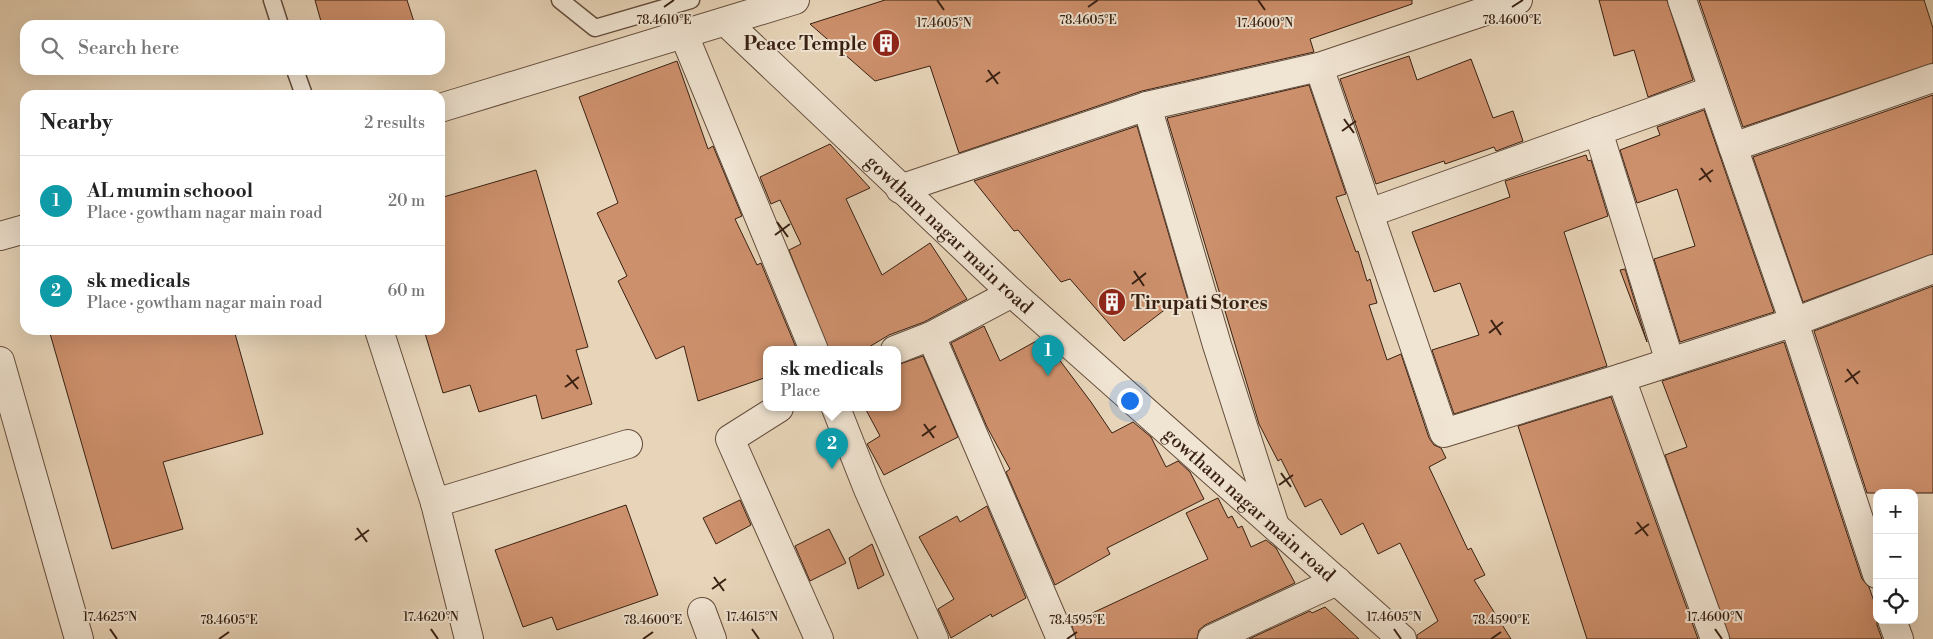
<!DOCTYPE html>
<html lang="en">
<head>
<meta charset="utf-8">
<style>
	body { margin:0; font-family:"Libre Bodoni",serif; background:#f6f6f6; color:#222 }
	.controls { position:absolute; right:15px; bottom:15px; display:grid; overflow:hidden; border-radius:10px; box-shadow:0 5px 20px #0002 }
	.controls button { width:45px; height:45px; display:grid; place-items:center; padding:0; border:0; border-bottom:1px solid #e0e0e0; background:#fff; color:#222; font:25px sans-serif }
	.you { position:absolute; left:1129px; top:400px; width:18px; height:18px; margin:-12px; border:4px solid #fff; border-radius:50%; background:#1a73e8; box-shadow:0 0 0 8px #1a73e833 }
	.badge { display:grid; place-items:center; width:32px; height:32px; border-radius:50%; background:#8f2418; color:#fff; font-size:16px; font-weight:700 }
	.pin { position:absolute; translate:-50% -41px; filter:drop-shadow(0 1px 2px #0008) }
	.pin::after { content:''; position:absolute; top:26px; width:18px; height:15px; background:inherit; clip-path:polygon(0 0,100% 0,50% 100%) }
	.popup { position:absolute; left:763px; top:346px; width:138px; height:65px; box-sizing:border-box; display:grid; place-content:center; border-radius:10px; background:#fff; filter:drop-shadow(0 1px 4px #0005); font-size:16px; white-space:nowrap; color:#767676 }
	.popup b { font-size:19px; color:#222 }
	.popup::after { content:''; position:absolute; left:50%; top:100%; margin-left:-10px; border:10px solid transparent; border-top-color:#fff }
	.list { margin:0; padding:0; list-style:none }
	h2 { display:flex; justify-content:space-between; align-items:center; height:65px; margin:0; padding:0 20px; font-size:21px }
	h2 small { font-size:16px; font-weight:400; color:#767676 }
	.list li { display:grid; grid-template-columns:32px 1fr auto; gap:15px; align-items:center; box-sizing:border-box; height:90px; padding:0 20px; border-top:1px solid #e0e0e0 }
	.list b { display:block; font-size:19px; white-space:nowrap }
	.list p { margin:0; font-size:16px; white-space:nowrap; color:#767676 }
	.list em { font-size:16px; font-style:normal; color:#767676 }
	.icon { flex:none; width:28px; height:28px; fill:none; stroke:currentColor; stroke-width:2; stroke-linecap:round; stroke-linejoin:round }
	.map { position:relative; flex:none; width:1933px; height:639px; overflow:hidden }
	.search { position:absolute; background:#fff; box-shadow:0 5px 20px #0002; left:20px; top:20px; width:425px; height:55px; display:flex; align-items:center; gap:12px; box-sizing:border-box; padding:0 18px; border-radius:15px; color:#767676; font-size:19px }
	.panel { position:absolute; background:#fff; box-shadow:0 5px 20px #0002; left:20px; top:90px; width:425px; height:245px; border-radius:15px }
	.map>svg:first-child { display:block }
</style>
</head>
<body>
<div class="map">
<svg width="1933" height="639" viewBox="0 0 1933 639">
	<rect width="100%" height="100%" fill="#e8d5b9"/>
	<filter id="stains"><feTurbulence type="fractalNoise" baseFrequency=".004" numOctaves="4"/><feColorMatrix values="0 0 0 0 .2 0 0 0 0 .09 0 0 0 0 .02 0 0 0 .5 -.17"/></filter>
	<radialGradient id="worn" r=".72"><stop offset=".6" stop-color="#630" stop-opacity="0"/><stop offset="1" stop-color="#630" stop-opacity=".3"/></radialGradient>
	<!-- building -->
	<path fill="#cd906c" stroke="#382012" d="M315,0H407L415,25H322Z
		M885,0H1412V4L1310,39L1314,52L1142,91L959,153L930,66L875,81L810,24Z
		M1599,0H1667L1693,80L1648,97L1634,50L1614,56Z
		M1699,0H1924L1933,28V63L1743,127Z
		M1409,56L1417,80L1471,59L1493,118L1513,111L1523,141L1496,151L1494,147L1445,164L1444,161L1376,184L1340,79Z
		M677,61L708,149L713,146L742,216L735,219L757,265L761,263L797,350H767V377L698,401L684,346L656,359L618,281L627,276L597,213L618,203L579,97Z
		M1309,85L1346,194L1336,197L1356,252L1358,251L1367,281L1370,279L1377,303L1369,305L1387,360L1401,354L1429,438L1434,445L1441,448L1446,458L1429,467L1468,550L1471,548L1485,575L1474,580L1511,639H1417V635L1438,621L1400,543L1378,554L1363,523L1341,535L1321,499L1305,507L1281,459L1278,461L1259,424L1167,118Z
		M1933,95V254L1803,302L1753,157Z
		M1704,110L1774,312L1680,342L1654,259L1695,246L1677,189L1637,203L1620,150L1660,135L1657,127Z
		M1137,126L1188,300L1167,308L1124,341L1070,279L1061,282L1018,230L1014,231L974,181Z
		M830,144L870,188L846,199L882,275L930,243L967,299L924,322L889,335L864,350H829L789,250L801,244L780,200L771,204L760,177Z
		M1586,155L1588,161L1591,160L1608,216L1564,232L1607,366L1454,414L1432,350L1479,335L1460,283L1434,292L1412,232L1510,197L1505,181Z
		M536,170L588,347L576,350L592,404L542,419L536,395L479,412L470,385L443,393L424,330H440V198Z
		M1625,269L1647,342L1620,270Z
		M1933,286V493H1867L1814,331Z
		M984,326L1000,361L1040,339L1049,346L1091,402L1112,433L1133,422L1151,437L1166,467L1178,461L1190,472L1204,499L1107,548L1110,554L1055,585L1006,472L1010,469L987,427L951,343Z
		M49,330H234L263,434L163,462L183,529L112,549Z
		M1784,342L1862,579L1869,587L1877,610V625L1882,639H1730L1665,455L1687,447L1662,381Z
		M923,356L958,437L884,475L867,444L880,436L865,408H897V365Z
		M1611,397L1698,639H1587L1518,426Z
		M1218,498L1228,518L1232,516L1238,528L1242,526L1251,547L1266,540L1276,548L1295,583L1205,625L1199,630L1197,639H1076L1071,623L1208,559L1186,513Z
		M740,500L751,525L716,544L703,518Z
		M626,505L658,595L557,630L552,617L523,627L495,550Z
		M987,506L1026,598L992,617L991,614L951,638L938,609L954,599L919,537L957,516L960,522Z
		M829,529L846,563L810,581L795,546Z
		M872,544L884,575L858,589L849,558Z
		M1325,607L1359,639H1249L1310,611L1312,613Z"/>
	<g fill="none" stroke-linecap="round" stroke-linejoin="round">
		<defs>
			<path id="service" d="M272,0L280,25
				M560,0L595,28L691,0
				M295,70L304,95"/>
			<g id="minor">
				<path d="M1682,0L1794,322L1877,574"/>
				<path id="s1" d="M726,22L1012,293L1402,639"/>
				<path d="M684,35L814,350"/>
				<path d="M1319,67L1444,433L1621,378L1715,639"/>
				<path d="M1147,106L1319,67L1518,0"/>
				<path d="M440,108L795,0"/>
				<path d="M1598,131L1670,362"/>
				<path d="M1733,147L1933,78"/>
				<path d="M900,189L1147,106L1217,345L1275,526"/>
				<path d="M1369,213L1713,90"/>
				<path d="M0,236L25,229"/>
				<path d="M379,330L435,503L469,639"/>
				<path d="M931,336L1061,639"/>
				<path d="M895,350L931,336L1012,293"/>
				<path d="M0,361L79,639"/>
				<path d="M1621,378L1794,322L1933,269"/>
				<path d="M779,408L730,439L819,639"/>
				<path d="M836,408L868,489L934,639"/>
				<path d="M435,503L628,444"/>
				<path d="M702,612L712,639"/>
				<path d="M1892,620L1899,639"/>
				<path d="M1212,639L1337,581"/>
			</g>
		</defs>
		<!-- service casing -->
		<use href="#service" stroke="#644d3c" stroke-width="19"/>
		<!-- minor casing -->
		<use href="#minor" stroke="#644d3c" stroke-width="30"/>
		<!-- service -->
		<use href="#service" stroke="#f0e4d2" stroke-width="16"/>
		<!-- minor -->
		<use href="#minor" stroke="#f0e4d2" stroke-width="28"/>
	</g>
	<!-- ticks -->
	<path fill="none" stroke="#382012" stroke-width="2" d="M937,0L944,10M1258,0L1265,10M664,7L674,0M1088,7L1098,0M1512,7L1523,0M988,70L998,84M986,82L1000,72M1344,119L1354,133M1342,131L1356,121M1701,168L1711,182M1699,180L1713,170M777,222L788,237M775,235L790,224M1134,271L1144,286M1132,284L1146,273M1491,320L1501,335M1489,333L1503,322M1847,369L1858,384M567,375L578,389M1845,382L1860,371M565,387L579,377M924,424L934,438M922,436L936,426M1281,473L1291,487M1279,485L1293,475M1637,522L1648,536M357,528L367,542M1635,534L1649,524M355,540L369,530M714,577L724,591M712,589L726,579M110,629L117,639M431,629L438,639M752,629L759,639M1394,629L1401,639M1715,629L1722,639M219,639L229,632M643,639L653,632M1067,639L1077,632M1491,639L1501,632"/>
	<!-- icons -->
	<defs>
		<symbol id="building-disc" viewBox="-11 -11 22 22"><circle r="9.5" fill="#8f2418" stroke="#f0e4d2"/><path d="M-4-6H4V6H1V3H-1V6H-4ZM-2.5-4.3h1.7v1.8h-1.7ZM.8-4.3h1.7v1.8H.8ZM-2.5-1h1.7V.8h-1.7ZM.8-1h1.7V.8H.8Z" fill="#fff"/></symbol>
	</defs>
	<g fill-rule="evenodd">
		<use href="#building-disc" x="870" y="27" width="32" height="32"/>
		<use href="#building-disc" x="1096" y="286" width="32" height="32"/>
	</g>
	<g text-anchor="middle" stroke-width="4" stroke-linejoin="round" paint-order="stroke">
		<!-- poi labels -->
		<g font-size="19" font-weight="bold" fill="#382012" stroke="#f0e4d2" text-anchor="end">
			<text x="867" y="50">Peace Temple</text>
			<text x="1131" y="309" text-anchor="start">Tirupati Stores</text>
		</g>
		<!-- street labels -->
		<g font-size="19" fill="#382012" stroke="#f0e4d2">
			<text dy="7" stroke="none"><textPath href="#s1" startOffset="308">gowtham nagar main road</textPath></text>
			<text dy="7" stroke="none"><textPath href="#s1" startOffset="712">gowtham nagar main road</textPath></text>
		</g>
	</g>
	<g font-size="12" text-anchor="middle" fill="#382012" stroke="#f0e4d2" stroke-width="4" stroke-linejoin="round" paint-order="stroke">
		<text x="664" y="24">78.4610°E</text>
		<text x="1088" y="24">78.4605°E</text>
		<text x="1512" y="24">78.4600°E</text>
		<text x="944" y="27">17.4605°N</text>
		<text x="1265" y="27">17.4600°N</text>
		<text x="110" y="621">17.4625°N</text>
		<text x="431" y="621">17.4620°N</text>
		<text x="752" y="621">17.4615°N</text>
		<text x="1394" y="621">17.4605°N</text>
		<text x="1715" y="621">17.4600°N</text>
		<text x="229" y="624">78.4605°E</text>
		<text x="653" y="624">78.4600°E</text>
		<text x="1077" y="624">78.4595°E</text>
		<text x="1501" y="624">78.4590°E</text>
	</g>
	<rect width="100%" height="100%" filter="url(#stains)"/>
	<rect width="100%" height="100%" fill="url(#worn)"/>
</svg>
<div class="controls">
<button>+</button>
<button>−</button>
<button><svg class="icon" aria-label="locate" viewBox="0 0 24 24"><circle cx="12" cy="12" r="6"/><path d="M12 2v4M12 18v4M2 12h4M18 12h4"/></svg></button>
</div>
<div class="you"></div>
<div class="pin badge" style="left:1048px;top:376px;background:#0f9aa8">1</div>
<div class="pin badge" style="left:832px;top:469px;background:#0f9aa8">2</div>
<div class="popup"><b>sk medicals</b>Place</div>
<div class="search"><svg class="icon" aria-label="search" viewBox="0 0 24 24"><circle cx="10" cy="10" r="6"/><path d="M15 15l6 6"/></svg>Search here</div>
<section class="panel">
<h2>Nearby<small>2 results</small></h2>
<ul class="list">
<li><span class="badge" style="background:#0f9aa8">1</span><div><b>AL mumin schoool</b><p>Place · gowtham nagar main road</p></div><em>20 m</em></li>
<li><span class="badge" style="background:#0f9aa8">2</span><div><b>sk medicals</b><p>Place · gowtham nagar main road</p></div><em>60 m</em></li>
</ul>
</section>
</div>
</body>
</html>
